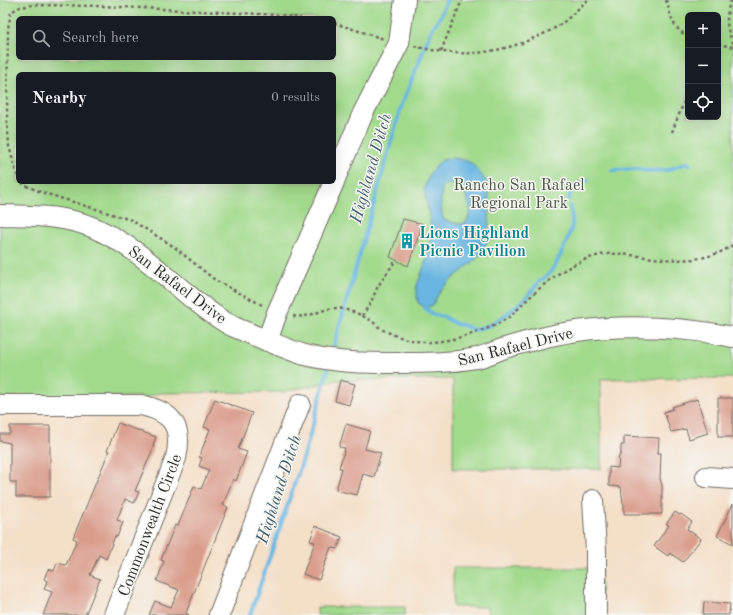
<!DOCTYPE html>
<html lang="en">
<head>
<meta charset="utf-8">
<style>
	body { margin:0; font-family:"Old Standard TT",serif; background:#242831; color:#f1f3f6 }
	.controls { position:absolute; right:12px; top:12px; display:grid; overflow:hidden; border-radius:6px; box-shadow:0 4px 16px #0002 }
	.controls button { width:36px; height:36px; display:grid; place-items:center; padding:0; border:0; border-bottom:1px solid #363941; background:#171b24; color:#f1f3f6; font:20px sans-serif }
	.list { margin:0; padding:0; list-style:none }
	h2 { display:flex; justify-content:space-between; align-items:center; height:52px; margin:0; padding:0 16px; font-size:17px }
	h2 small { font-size:13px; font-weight:400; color:#9ea1a6 }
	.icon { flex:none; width:22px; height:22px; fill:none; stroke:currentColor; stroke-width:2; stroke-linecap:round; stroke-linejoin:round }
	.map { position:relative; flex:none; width:733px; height:615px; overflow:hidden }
	.search { position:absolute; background:#171b24; box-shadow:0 4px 16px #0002; left:16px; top:16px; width:320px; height:44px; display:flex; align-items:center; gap:10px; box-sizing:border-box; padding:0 14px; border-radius:6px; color:#9ea1a6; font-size:15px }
	.panel { position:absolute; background:#171b24; box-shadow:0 4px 16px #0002; left:16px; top:72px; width:320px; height:112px; border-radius:6px }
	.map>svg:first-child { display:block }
</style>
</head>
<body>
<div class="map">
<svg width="733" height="615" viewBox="0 0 733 615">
	<rect width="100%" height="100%" fill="#f6f6f2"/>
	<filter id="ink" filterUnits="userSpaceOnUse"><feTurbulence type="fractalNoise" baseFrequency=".025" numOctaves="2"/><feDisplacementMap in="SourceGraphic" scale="8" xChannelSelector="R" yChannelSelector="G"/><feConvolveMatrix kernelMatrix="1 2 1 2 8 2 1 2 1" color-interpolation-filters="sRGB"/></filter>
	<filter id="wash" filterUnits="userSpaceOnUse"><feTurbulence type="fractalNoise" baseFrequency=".012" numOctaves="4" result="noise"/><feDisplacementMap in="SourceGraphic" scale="16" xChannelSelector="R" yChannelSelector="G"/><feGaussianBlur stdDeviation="0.9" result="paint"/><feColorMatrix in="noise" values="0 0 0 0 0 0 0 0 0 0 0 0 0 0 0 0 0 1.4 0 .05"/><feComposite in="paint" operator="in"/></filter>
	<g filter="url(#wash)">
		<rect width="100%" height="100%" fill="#f4dfc7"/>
		<!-- green -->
		<path fill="#a2da8c" stroke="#66825c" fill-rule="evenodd" d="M0,0H733V378L601,379V469H453V379L337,380L283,392L160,393L147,397H0ZM688,15H718V117H688ZM18,18H334V58H18ZM18,74H334V182H18Z
			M453,568H601V615H488L487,607H453Z
			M317,607H405V615H317Z"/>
		<!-- water -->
		<path fill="#67b6e1" stroke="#497086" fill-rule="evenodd" d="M453,158C458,159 467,160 471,163C474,165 484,178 486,182C491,192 490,240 484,249C468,273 444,277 433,305L425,308L418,303L416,288L430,250L431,228L424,188L431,171L442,160ZM450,184L459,185L465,193L471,211L466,223L459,224L444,220C440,208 440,199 443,186Z"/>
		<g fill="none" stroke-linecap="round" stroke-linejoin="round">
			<!-- stream -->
			<path stroke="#67b6e1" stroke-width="4" d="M612,170L637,169L650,171L668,170L686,163L690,164
				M569,199C570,187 578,184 588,180
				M425,308L434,315L444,317L456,324L466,326L473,330L490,325L507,314L527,297L539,282L550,273L555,266L566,243L572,227V218L570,206
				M333,349L401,107L432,29L440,17L447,0
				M250,615L304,456L328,369"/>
		</g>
		<g id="blocks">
			<!-- building -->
			<path fill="#da9d8c" d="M403,219L423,224L408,266L390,257Z
				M340,380L355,384L349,405L335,401Z
				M718,398H733V437H718Z
				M215,399L252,413L238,449L247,452L236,481L233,479L223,505L228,507L186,613L189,615H149L155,601L171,607L179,590L157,581L164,561L161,560L175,525L178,526L194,486L201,489L209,470L199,466L202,458L199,457L210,429L204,427Z
				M697,399L708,433L689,439L686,429L671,432L664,412L673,409L672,407Z
				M118,423L156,437L153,445L154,446L135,491L139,492L134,503L125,499L117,520L123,522L117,537L115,536L106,559L99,555L90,575L100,579L85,615H43L52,592L44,589L47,581L44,579L48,569L54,571L57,563L66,565L77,540L73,538L109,451H107Z
				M346,424L370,431L365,449L381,453L374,477L363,474L357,495L336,490L342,468H339L345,448L339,447Z
				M10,426H50V497H16V482H10V443L0,441V434H10Z
				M624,436L659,438L658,453H661L660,479L662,485V514H624V504H623L621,487L609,486V467L618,468L619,455H621V445H624Z
				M733,504V544L717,536Z
				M675,512L680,515L681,514L692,522L687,529L701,539L683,562L670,553L668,556L654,546L669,525L666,524Z
				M315,526L342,537L337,549L331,547L319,580L303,574L315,542L310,541Z
				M704,602L730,604L729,615H703Z"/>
		</g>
	</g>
	<g filter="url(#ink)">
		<use href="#blocks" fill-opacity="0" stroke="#716a62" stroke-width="1"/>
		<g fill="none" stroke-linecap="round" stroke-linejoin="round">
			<defs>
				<path id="minor" d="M334,181L364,111L399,43L405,0
					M0,215C31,216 63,215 92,227C133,244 163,275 197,302C207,310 220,320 232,326C243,331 254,335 265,340C278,345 291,351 305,355C335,363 367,363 398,363C424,363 450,363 476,358C486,356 496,351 505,348C529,341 553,334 577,331C626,324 685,327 733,337
					M267,341L277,313L334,182
					M0,405H141C173,412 183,427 176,458L114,615
					M706,477L733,479
					M593,500L596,550V615
					M219,615L300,404"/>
			</defs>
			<!-- minor casing -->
			<use href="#minor" stroke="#716a62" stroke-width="22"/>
			<!-- path -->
			<path stroke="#716a62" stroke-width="2.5" stroke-dasharray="3 3" stroke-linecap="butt" d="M666,0C671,15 672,29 688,36
				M731,0C725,16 726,28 733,43
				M334,23L384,39
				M718,44L733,47
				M414,46C453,56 483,56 522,43C534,38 547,33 558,26C569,19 578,8 588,0
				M441,51L462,0
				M672,132L688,92
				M18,176L16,172L9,146L7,119L8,29L11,12L20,7L33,5L102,6L279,15L301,18
				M22,182L24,185L41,192L131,220L173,246L215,280L262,305
				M293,316C310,319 321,308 337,308C347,309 360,314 368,319C374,322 378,327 383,330C397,337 411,341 426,342C449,343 491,330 509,317C516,312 522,304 529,298C549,279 573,261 600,255C615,252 631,255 645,257C676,261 706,263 733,245
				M362,316L371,302L378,286L396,260"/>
			<!-- minor -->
			<use href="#minor" stroke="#fff" stroke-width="20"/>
		</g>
	</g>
	<!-- icons -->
	<defs>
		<symbol id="building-bare" viewBox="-9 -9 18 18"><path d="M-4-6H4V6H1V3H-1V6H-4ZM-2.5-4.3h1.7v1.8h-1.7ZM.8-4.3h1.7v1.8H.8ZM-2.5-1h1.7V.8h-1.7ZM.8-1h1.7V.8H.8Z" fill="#0f9aa8" stroke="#f6f6f2" stroke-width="2.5" paint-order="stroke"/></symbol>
	</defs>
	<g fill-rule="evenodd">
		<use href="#building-bare" x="396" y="230" width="22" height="22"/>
	</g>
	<g text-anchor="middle" stroke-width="3" stroke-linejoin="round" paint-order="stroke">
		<!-- park labels -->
		<g font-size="16" fill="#495743" stroke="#f6f6f2">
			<text x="519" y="190">Rancho San Rafael<tspan x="519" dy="18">Regional Park</tspan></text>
		</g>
		<!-- culture labels -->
		<g font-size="16" font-weight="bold" fill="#0d838f" stroke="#f6f6f2" text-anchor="start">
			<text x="419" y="238">Lions Highland<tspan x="419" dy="18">Picnic Pavilion</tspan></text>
		</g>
		<!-- street labels -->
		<g font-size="16" fill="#2b2b2b" stroke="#f6f6f2">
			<text transform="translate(178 284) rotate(37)" y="6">San Rafael Drive</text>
			<text transform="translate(515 346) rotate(-14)" y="6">San Rafael Drive</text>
			<text transform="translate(149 525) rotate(-69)" y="6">Commonwealth Circle</text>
		</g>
		<!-- water labels -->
		<g font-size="17" font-style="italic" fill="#405c6b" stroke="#f6f6f2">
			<text transform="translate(370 168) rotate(-74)" y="6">Highland Ditch</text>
			<text transform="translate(278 489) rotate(-72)" y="6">Highland Ditch</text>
		</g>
	</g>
</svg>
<div class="controls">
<button>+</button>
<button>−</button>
<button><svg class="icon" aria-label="locate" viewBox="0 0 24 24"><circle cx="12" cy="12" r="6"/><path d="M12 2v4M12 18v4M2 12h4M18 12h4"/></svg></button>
</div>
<div class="search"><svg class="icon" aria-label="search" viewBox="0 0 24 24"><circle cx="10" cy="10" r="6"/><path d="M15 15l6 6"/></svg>Search here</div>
<section class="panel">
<h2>Nearby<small>0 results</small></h2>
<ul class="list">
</ul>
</section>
</div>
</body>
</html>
